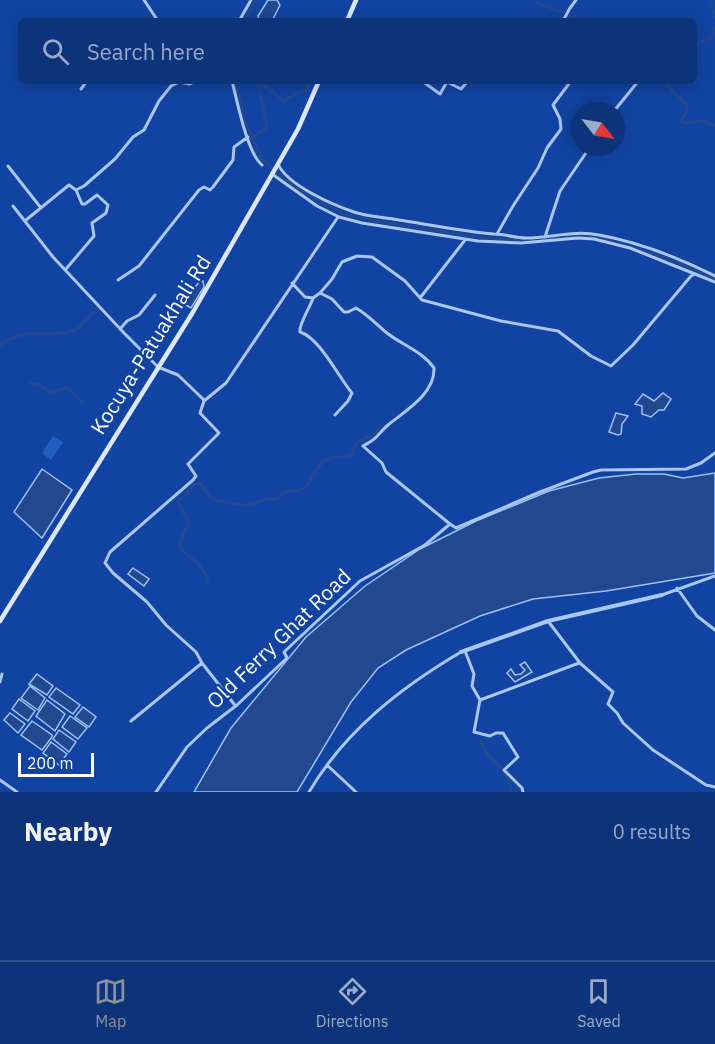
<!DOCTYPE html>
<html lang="en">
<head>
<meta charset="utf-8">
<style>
	body { margin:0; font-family:"IBM Plex Sans",sans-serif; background:#1b3f81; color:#f1f3f6 }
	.compass { position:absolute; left:571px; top:102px; width:54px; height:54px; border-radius:50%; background:#0d337a; box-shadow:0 3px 15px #0003; rotate:121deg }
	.scale { position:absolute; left:18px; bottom:15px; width:76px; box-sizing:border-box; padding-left:6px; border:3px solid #fff; border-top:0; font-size:16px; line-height:21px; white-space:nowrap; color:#fff; -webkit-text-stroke:4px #1144a2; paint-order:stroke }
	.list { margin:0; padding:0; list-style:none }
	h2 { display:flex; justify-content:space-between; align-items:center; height:78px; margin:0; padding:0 24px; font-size:26px }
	h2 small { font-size:20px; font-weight:400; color:#9aaac7 }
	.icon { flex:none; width:33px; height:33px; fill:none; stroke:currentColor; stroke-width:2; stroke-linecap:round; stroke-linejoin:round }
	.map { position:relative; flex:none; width:715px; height:792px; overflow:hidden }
	.search { position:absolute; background:#0d337a; box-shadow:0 3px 15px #0003; left:18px; right:18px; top:18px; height:66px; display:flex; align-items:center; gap:15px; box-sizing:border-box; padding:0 21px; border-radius:9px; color:#9aaac7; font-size:22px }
	.sheet { height:168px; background:#0d337a }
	nav { display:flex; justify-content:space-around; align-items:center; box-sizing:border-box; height:84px; border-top:2px solid #2d4e8b; background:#0d337a; font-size:16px; color:#9aaac7 }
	nav a { display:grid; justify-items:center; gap:3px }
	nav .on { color:#8c9099 }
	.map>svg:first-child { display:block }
</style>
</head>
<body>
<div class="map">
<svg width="715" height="792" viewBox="0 0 715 792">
	<rect width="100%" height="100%" fill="#1144a2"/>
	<!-- green -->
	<path fill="#245ec0" d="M53,436L63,442L51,460L42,453Z"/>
	<!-- water -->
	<path fill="#224890" stroke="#9dc0f8" stroke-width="1.5" d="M268,0H277L280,5L272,21H259L258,16Z
		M203,281L204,287L191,308L186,305V300L199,282Z
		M663,393L671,399L664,410H659L651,417L642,414V406L635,404L643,394L654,401Z
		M616,413L628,416L622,424L621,434L618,435L609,432Z
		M42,469L72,490L42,538L14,512Z
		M715,473V573L606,591L533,599L480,616L406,650L378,668L351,702L297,792H194L231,728L306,637L365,586L420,549L476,521L549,491L599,478L636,474H664L683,478Z
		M133,568L149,579L144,586L128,574Z
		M525,662L532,672L515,682L507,673L511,669L515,675L521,674L525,670L520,665Z
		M37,674L53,686L47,695L29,684Z
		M30,686L45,698L38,710L21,698Z
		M56,688L80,705L73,714L49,697Z
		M19,699L35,711L28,721L12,709Z
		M47,700L65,714L55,731L36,716Z
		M83,707L96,717L89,727L75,717Z
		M10,713L25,724L18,733L4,720Z
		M70,716L87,728L78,739L62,727Z
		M32,721L52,735V737L42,750L21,735Z
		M59,730L76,742L69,752L53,739Z
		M51,742L67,754L59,765L43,753Z"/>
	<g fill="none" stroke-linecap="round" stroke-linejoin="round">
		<!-- canal -->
		<path stroke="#224890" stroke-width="3" d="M713,0L711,4L715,17
			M537,3L562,12
			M570,15L586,21
			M244,21L256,0
			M694,47L700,42L713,37L715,27
			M236,81L243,116L262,159L280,176L299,190L344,214L376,221L492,239L530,240L578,236L602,238L677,262L715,279
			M250,81L264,86L284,101L295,94L306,91L310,81
			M666,81L672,91L686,104L687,110L681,121L683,123L705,121L715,126
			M252,139L267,127L258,83
			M0,345C30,325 39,339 69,332C84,329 87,314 99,310
			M30,383L40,385L51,393L67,388L83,402
			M208,583C203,558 185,560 179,543L189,523L178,502L187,494L193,485L200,483L211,498L216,500L245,506L268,499H277L287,491H296L306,487C313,477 319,459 334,457C342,456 346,459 353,454C352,440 369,439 378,430
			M480,741C485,746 484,749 487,754C489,757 492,758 495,761C502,769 512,781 511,792"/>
		<!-- minor -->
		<path stroke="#abc6f5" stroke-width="3" d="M144,0L158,21
			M239,21L251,0
			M563,21L570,8L576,0
			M232,81C237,100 247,153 262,165
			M422,81L440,94L447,82L461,89L468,81
			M81,89L87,81
			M614,111L636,84
			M278,164C287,185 333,205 354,212C369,217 384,217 399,220C431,225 462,231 494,234C505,234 515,238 526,238C550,238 574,230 599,235C638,242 679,258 715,276
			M8,166L41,208
			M272,174L317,206L339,217L362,223L478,241L521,243L578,238L594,239L630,248L695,274
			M13,206L53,257L124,333L158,367L178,375L203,399L204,401L200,413L219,433L188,464L196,476L193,480L110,552L105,563L113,573L147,602L166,625L196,652L202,663
			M26,220L69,185L76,190L84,186L115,159L133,137L144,130L159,101L171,86L179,82L190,84L196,81
			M497,234L513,206L538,168L547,148L561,129L560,119L553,105L571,81
			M545,237L560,191L590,147
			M66,269L94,236L92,223L106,213L108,205L97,195L85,204H82L76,190
			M118,280L139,266L199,190L204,187L210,190L213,187L233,160L234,147L248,137
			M292,283L305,297L313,298L320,293L332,279L342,262L357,256L372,257L405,281L422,300L501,321L558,331L591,356L611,366L633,345L691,276L695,274L715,282
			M320,293L332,299L344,312H348L356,308C368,315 376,324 387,333C402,345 422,351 434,368C435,394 405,411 388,425C383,429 379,435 374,439C371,442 366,444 363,446L382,463L386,472L450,524
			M313,298C310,308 299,323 300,332C320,338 339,378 352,393L348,401L335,415
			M420,298L465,240
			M120,329L127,321L139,315L155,295
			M204,401L226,383L338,217
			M677,588L697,616L715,630
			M662,595L715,576
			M548,621L580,663L613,692L608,704L617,713L623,723L653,750L706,785L715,787
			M465,651L474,674L472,686L480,700L474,732L490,736L496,733H503L518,757L504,770L522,788L523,792
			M0,682L2,674
			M480,700L579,663
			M131,721L202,663L234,704
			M327,765L356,792
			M0,780L17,792
			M156,792L187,747L207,728L237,705L287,658L284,652L360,581L425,545L450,524L456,528L540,492L593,472L601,470L686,469L701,463L715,453
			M309,792C345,731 400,688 461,652"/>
		<!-- tertiary -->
		<path stroke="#abc6f5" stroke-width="4" d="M461,652L548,621L662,595"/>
		<!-- secondary -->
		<path stroke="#dce7fe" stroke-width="4.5" d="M347,21L356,0
			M0,621L193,312L298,129L319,81"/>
	</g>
	<g text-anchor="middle" stroke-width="4.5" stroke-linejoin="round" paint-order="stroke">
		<!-- street labels -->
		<g font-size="21" fill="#fff" stroke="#1144a2">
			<text transform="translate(151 345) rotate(-58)" y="7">Kocuya-Patuakhali Rd</text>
			<text transform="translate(279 639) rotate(-44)" y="7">Old Ferry Ghat Road</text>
		</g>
	</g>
</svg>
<svg class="compass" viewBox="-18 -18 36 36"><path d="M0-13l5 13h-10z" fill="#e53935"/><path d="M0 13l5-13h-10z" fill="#9aaac7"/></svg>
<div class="scale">200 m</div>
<div class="search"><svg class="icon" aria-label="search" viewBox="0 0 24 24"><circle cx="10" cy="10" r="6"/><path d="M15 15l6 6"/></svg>Search here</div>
</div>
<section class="sheet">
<h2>Nearby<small>0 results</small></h2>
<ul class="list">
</ul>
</section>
<nav>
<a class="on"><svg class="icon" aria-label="map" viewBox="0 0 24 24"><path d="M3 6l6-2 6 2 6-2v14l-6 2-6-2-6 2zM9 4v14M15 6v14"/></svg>Map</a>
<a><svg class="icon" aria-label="directions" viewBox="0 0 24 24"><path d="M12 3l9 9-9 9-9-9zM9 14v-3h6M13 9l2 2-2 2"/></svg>Directions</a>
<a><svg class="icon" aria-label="saved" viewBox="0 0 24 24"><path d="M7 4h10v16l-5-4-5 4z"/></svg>Saved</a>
</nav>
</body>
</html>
